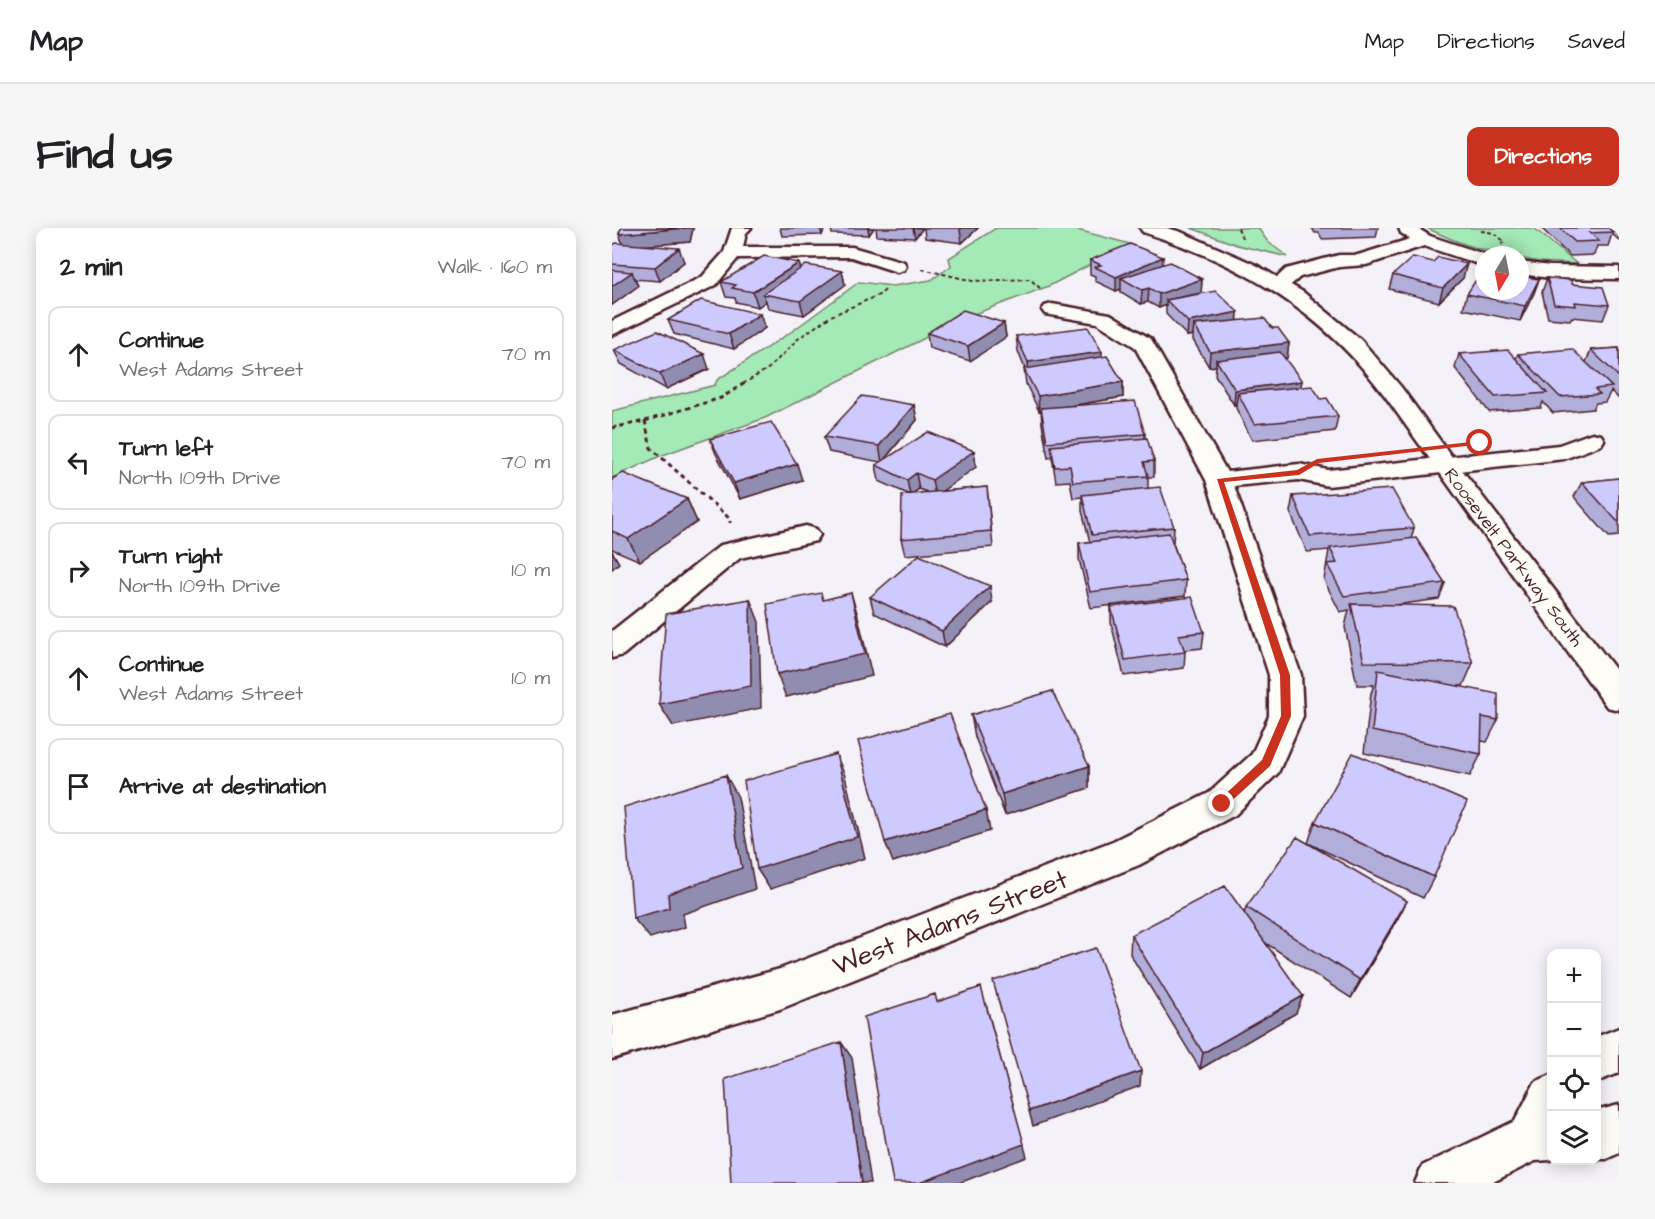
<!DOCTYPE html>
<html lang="en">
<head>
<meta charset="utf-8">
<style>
	body { margin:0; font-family:"Architects Daughter",sans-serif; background:#f6f6f6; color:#202124 }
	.controls { position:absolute; right:18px; bottom:18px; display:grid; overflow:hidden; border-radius:12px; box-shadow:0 3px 15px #0003 }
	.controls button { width:54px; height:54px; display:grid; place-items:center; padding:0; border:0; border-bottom:2px solid #e0e0e0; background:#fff; color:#202124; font:30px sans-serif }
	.compass { position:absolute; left:863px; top:18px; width:54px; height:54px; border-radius:50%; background:#fff; box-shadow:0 3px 15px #0003; rotate:190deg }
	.stop { position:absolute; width:18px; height:18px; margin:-14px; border:4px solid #c8321e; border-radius:50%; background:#fff }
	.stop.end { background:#c8321e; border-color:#fff; box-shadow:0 2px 6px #0008 }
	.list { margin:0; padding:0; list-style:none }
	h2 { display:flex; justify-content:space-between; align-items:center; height:78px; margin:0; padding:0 24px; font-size:26px }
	h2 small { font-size:20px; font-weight:400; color:#757577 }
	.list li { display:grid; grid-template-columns:39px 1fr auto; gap:18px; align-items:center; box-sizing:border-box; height:96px; margin:0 12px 12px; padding:0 12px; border:2px solid #e0e0e0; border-radius:12px }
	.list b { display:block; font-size:22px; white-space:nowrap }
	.list p { margin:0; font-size:20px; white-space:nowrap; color:#757577 }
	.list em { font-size:20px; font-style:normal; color:#757577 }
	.icon { flex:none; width:33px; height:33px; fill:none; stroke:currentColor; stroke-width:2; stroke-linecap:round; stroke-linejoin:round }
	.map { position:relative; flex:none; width:1007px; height:955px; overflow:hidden; border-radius:12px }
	header { display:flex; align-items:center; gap:36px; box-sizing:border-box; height:84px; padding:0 30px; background:#fff; border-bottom:2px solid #e0e0e0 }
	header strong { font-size:28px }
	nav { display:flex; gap:33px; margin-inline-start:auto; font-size:21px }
	.intro { display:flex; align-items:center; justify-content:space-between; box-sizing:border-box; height:144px; padding:0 36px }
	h1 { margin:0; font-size:42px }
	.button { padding:15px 27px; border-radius:12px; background:#c8321e; color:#fff; font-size:21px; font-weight:700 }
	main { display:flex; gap:36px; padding:0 36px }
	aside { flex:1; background:#fff; border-radius:12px; box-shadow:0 3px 15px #0003 }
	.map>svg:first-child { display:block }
</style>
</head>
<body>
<header>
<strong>Map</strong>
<nav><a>Map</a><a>Directions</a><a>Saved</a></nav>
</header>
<div class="intro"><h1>Find us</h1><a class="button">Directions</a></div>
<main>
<aside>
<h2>2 min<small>Walk · 160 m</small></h2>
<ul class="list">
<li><svg class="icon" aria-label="ahead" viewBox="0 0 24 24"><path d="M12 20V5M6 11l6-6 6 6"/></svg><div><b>Continue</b><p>West Adams Street</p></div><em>70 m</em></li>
<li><svg class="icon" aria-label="left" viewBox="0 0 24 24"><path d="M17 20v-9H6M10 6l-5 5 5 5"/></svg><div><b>Turn left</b><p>North 109th Drive</p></div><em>70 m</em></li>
<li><svg class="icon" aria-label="right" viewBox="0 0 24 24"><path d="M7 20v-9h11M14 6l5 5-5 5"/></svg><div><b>Turn right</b><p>North 109th Drive</p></div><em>10 m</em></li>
<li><svg class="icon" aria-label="ahead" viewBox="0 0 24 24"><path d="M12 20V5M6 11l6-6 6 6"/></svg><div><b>Continue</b><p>West Adams Street</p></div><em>10 m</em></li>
<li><svg class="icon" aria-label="arrive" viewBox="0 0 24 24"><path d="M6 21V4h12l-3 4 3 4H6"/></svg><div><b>Arrive at destination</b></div></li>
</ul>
</aside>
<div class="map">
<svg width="1007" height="955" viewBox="0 0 1007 955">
	<rect width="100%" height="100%" fill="#f4f2f8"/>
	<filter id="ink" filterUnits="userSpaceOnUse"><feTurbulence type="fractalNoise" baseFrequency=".0167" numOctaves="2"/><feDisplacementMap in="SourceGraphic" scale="12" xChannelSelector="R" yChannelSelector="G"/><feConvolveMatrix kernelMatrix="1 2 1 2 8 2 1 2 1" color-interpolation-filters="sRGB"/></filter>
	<g filter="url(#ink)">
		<!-- green -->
		<path fill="#a4eab6" stroke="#778470" stroke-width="1.5" d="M384,0H458L518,16L437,58L357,88L153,190L48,228L0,250V183L103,157L105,152L179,104L247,54L281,58L319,52L339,38L337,30Z
			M579,0H646L656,14L676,29L625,17Z
			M815,0H922L965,36L927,34L908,30V27C875,27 843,14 815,0Z"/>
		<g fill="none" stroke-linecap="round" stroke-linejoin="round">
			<defs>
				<path id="street" d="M120,0H139L134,5L131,19H240L292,34L294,38L292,42L285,44L239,29L126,30L104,57L0,107V93L90,49L112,24Z
					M787,0H805L818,8L875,27H872V38L812,18L754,37L727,39L688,49L674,61H660L657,57L674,41L727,27H746L798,11L789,5Z
					M908,34L938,38L1007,39V51L938,50L908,46Z
					M440,76L498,86L539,111L615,244L687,236L716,242L947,217L980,205L989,207L992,212L989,217L952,231L716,258L687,252L622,258L689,447L691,488L666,545L623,587L527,637L168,781L0,831V787L168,741L501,613L597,565L640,526L657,488V447L594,252L523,119L485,95L433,86L430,82L433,78Z
					M194,298L204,301L208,307L204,313L128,330L11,427L0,430V403L109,317Z"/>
				<path id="secondary" d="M528,0H555L569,4L644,37L691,64L749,112L789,159L837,225L1007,446V482L995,479L773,168C710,83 630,36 531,4Z
					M1007,800V845L984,854V809Z
					M939,847V932L923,933L879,955H803L810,938L903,893L923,854Z
					M1007,877V925L994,931H984V883Z"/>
			</defs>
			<!-- street casing -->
			<use href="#street" stroke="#4a1f2b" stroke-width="5"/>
			<!-- secondary casing -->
			<use href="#secondary" stroke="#4a1f2b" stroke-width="5"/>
			<!-- path-far1 -->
			<path stroke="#4a1f2b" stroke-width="2" stroke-dasharray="4 3" stroke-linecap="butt" d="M626,0L630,10
				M869,3L882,5L893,14L889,16
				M310,41L361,53L418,51L428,60
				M131,156L157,140L187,110L219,88L269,66L275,60"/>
			<!-- path -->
			<path stroke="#4a1f2b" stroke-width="3" stroke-dasharray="4.5 4" stroke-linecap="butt" d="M33,193L39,220L118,291V295
				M0,200L33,193L109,170L133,155"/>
			<!-- street -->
			<use href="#street" fill="#fdfcf7" fill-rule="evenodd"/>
			<!-- secondary -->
			<use href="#secondary" fill="#fdfcf7" fill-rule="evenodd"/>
		</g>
		<!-- wall -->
		<path fill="#b2aeda" stroke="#4a1f2b" stroke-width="1.5" fill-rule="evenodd" d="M9,0H81L78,14L35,17L72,34L48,53L23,51L26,58L0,77V18L11,16L7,6Z
			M168,0H213L210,7L170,8Z
			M219,0H262L257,7L220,6Z
			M264,0H311L303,10L265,8Z
			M312,0H366L350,15L313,10Z
			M700,0H766L764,9L710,11L707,5H703Z
			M929,0H1007V12L1000,6L996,18H985L982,27L958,28Z
			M551,29L550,36L590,51L589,65L626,84L625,92L660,100L677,115L675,130H673L689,159L709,171L726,188L723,203L640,212L624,180V176L622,177L603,147L604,138L597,139L581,112V107L575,108L554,86V77L547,80L536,74L529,76L509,64V61L504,63L483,53V48L478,46V32Z
			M187,35L188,41L230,43L233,57L192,87L156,80L154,73L146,79L124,74L123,70L114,69L109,54Z
			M781,47L851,50L827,74L777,61Z
			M935,50L997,77L991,92L960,89L958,92L936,90L930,64Z
			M927,51L922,65L908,93L851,81L855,66Z
			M56,92L153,100L122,121L62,106Z
			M392,95L394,109L358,133L317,120L315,105Z
			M404,108L490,129L511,154V169L456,178L533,206V210L542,233V249H536V260L562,299L561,315L574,352L573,368L479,380L467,331V315L478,314L470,283V269L461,270L458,253L444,254L440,229L436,230L430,196L429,183H427L414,156L412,141H413L406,123Z
			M1007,120V171L999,163L993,174L984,175L981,181L941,185L931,174L929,180L877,184L843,140L847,126L904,130L906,126L974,134L979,122Z
			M2,122L97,141L54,161L9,136Z
			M302,177L305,192L272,232L362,223L364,239L330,263L375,259L381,319L293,327L289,311L296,266L267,253L264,237L269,234L217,224L212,209ZM307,261L315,264L301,266Z
			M98,211L190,252L128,271L104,226Z
			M1007,250V308L997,309L962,269L970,254Z
			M0,251L75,271L85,294L28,333L0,321Z
			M681,268L802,300L799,311L833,355L827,371L783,377L861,435L851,458H847L886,492L875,514L869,513V526L858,548L752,525L759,465L762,457H745L733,399L737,382L728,384L712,352L717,322L695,324L678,284Z
			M258,369L380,374L333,419L262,385Z
			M499,379L592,404L590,420L572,422L573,424L572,440L512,448L499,395Z
			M359,487L477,538V560L393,587L363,509Z
			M703,594L822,649L811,670L696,615Z
			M795,673L785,692L739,770L652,714L684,785L588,841L518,726L519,707L632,686L634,679Z"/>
		<!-- shaded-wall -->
		<path fill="#918db1" stroke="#4a1f2b" stroke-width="1.5" d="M73,0H81L78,14L12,19L7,6Z
			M208,0H213L210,7Z
			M256,0H262L257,7Z
			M301,0H311L303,10Z
			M350,0H366L350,15L348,2Z
			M67,20L72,34L48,53L43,39Z
			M551,29L550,43L509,50V61L504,63V49Z
			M187,35L191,49L151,66L154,73L146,79L141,64Z
			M855,36L851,50L827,74L831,60Z
			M230,43L233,57L192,87L188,73Z
			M20,44L26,58L0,77V58Z
			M590,51L589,65L554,72V77L547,80V66Z
			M927,51L922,65L908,93L913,78Z
			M537,60L536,74L529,76L530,62Z
			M626,84L625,99L582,97L581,107L575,108L576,94Z
			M148,86L153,100L122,121L117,106Z
			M392,95L394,109L358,133L356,118Z
			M677,115L675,130L608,137L604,132V138L597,139L598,124Z
			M490,124V138L417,149L416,134Z
			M92,126L97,141L54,161L48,146Z
			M690,153L687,168L626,165L624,176L622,177L623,162Z
			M511,154V169L427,183L426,168Z
			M302,177L305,192L270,234L267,218Z
			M362,223L364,239L323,268L320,252Z
			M185,236L190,252L128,271L122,255Z
			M304,245L307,261L298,267L295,252Z
			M75,271L85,294L28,333L16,311Z
			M0,323L7,335L0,341Z
			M378,358L380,374L333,419L330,403Z
			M239,365L246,388L260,448L174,469L165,446Z
			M138,371L147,394L149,480L61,498L47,476Z
			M224,526L233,548L253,630L158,661L145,641Z
			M477,538V560L393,587L390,566Z
			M114,547L126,569L143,661L71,686L73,699L38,710L21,690Z
			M374,582L378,603L281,634L273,614Z
			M795,673L785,692L739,770L748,752Z
			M691,768L684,785L588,841L591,825Z
			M374,776L415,929L347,955H307Z
			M229,814L240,830L259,955H250Z
			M529,843L528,858L421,898L417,883Z"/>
		<!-- building -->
		<path fill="#cfcafd" stroke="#4a1f2b" stroke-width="1.5" d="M9,0H73L7,6Z
			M948,0H996L1001,4L978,5L987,13L963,14Z
			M4,15L67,20L43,39L0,36V18Z
			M518,16L551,29L504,49L483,39L489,37L478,32Z
			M152,28L187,35L141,64L120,60L124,57L109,54Z
			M801,29L821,34L826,29L855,36L831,60L781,47Z
			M558,34L590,51L547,66L537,60L530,62L509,50Z
			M194,37L230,43L188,73L151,66Z
			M0,42L20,44L0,58Z
			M867,47L872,48V63H908V48L927,51L913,78L855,66Z
			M935,50L959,52L960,56L991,59L997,77L963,74L964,78L942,76Z
			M604,63L626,84L576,94L554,72Z
			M89,72L148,86L117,106L56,92Z
			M351,82L392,95L356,118L315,105Z
			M652,90L660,100H666L677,115L598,124L582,97Z
			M476,99L490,124L416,134L404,108Z
			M45,103L92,126L48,146L2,122Z
			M1007,120V149L979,122Z
			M960,121L1000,159L983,161L988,166L948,169L906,126Z
			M896,122L935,165L883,169L847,126Z
			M668,124L690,153L623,162L604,132Z
			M495,128L511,154L426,168L412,141Z
			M700,158L709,171L715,170L726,188L642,196L626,165Z
			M250,168L302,177L267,218L212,209Z
			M523,173L533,206L435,214L429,180Z
			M159,194L185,236L122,255L98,211Z
			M316,204L362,223L320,252L304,245L295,252L264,237Z
			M535,210L542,233L532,234L536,248L461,254L458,238L443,239L439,218Z
			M11,245L75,271L16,311L0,303V251Z
			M1007,250V293H1005L970,254Z
			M375,259L379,303L289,311L290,267Z
			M548,259L562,299L480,307L470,267Z
			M780,261L802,300L698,308L681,268Z
			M557,305L574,352L478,364L467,315Z
			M804,310L833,355L732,368L715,336L725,335L718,320Z
			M307,327L378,358L330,403L258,369Z
			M209,365L211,372L239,365L253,426L165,446L155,376Z
			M580,369L592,404L567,407L573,424L513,432L499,379Z
			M138,371L139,458L47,476L54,386Z
			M739,376L841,378L861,435L752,434Z
			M766,442L886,466V492L870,489L869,526L760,503Z
			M440,463L477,538L390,566L359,487Z
			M338,486L374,582L273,614L246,513Z
			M741,525L855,574L822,649L703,594Z
			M224,526L245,609L145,641L132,553Z
			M114,547L130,640L56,666L57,680L21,690L12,579Z
			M685,609L795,673L748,752L634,679Z
			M613,658L691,768L591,825L519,707Z
			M484,720L529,843L417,883L381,753Z
			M369,759L412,916L307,955H281L252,789L323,766L325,774Z
			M229,814L250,955H119L113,851Z"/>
	</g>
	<!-- route -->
	<path fill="#c8321e" d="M868,213L871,216L707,235L687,247L612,254L678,447L679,488L658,538L613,579H606V573L650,532L669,488L668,447L605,251L685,242L705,231Z"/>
	<g text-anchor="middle" stroke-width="5" stroke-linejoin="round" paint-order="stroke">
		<!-- far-street labels -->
		<g font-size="18" fill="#4a1f2b" stroke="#fdfcf7">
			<text transform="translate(902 329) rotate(53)" y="6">Roosevelt Parkway South</text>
		</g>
		<!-- near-street labels -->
		<g font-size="27" fill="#4a1f2b" stroke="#fdfcf7">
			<text transform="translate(338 694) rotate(-21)" y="9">West Adams Street</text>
		</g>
	</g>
</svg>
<div class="controls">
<button>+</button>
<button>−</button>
<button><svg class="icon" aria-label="locate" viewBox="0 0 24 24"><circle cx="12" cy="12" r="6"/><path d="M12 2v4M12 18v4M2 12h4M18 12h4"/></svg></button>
<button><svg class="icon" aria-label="layers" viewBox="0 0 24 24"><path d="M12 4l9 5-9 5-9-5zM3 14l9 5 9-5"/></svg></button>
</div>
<svg class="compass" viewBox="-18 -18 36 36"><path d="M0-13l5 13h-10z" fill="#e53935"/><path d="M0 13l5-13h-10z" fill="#757577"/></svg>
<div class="stop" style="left:868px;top:215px"></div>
<div class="stop end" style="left:610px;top:576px"></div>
</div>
</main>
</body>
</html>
